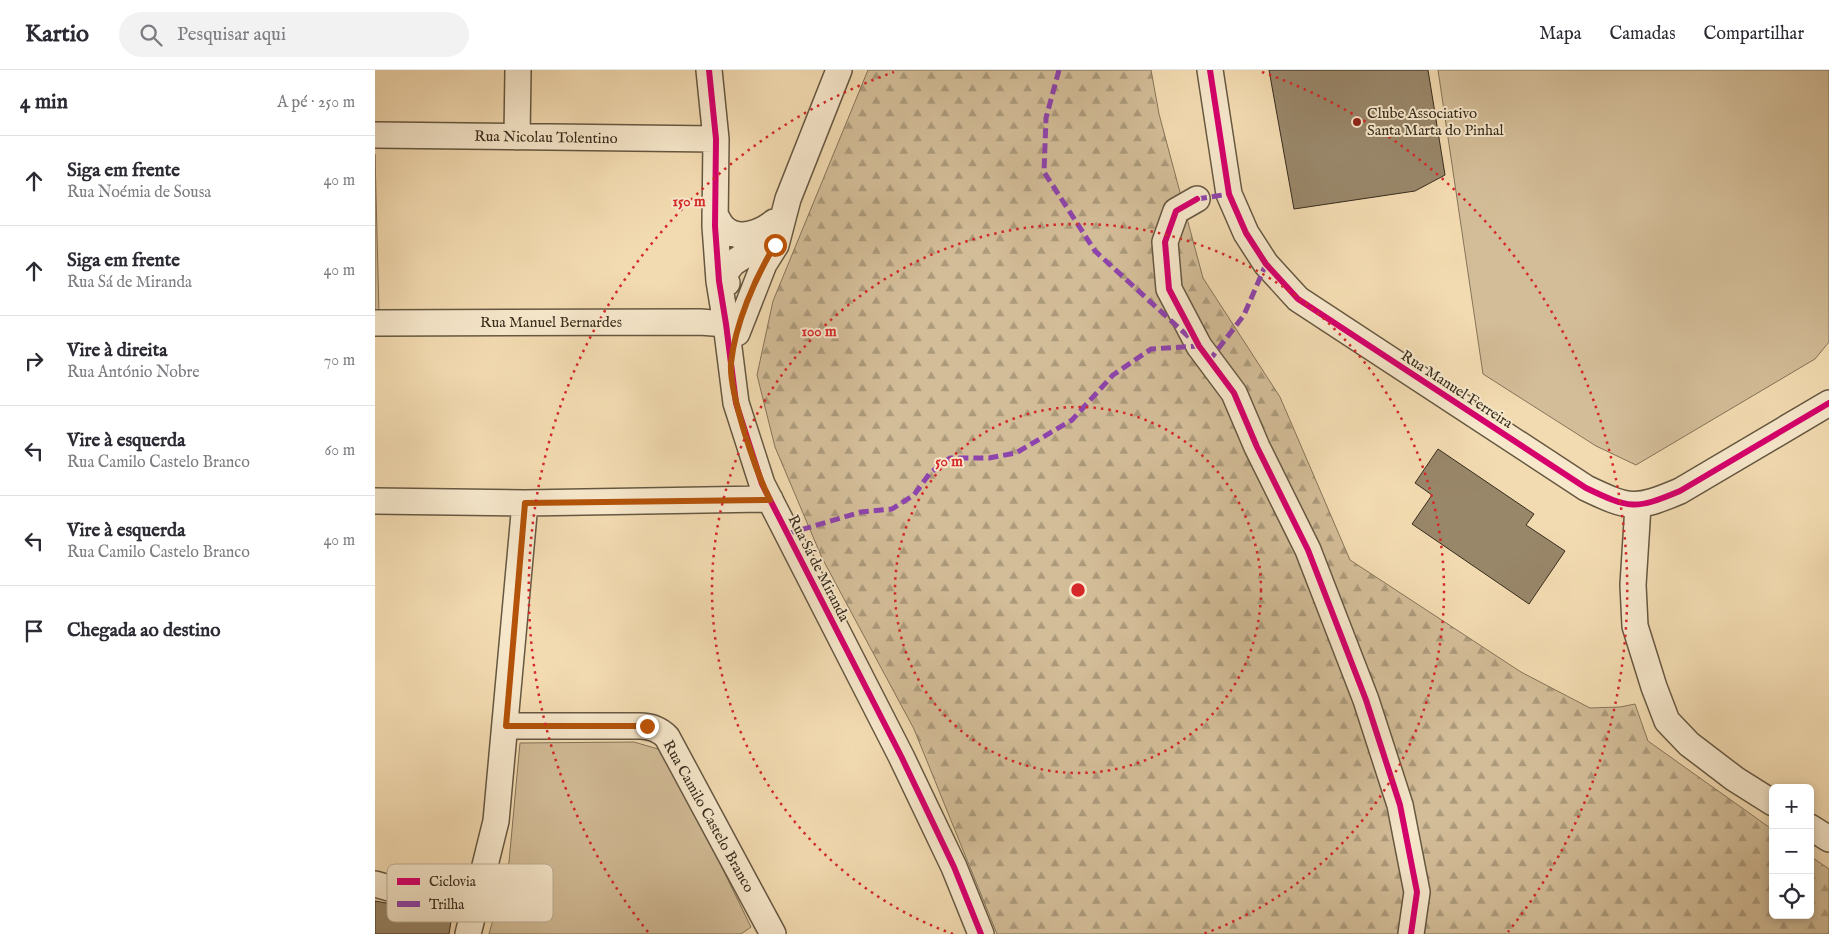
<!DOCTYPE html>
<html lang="pt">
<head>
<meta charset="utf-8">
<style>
	body { margin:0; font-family:"IM FELL English",serif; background:#f2f2f3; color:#2b2b33 }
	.controls { position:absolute; right:15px; bottom:15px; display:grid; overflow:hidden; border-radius:8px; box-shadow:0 2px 8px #0003 }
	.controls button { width:45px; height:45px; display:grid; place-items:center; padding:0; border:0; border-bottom:1px solid #e1e1e2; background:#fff; color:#2b2b33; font:25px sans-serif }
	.stop { position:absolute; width:15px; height:15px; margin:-11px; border:4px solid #b45309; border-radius:50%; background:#fff }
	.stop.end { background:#b45309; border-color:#fff; box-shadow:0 1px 5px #0008 }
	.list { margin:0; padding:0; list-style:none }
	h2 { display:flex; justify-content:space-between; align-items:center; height:65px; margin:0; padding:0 20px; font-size:21px }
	h2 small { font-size:16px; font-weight:400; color:#7c7c81 }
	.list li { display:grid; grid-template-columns:32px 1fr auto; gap:15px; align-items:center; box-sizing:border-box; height:90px; padding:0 20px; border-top:1px solid #e1e1e2 }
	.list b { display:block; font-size:19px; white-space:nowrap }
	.list p { margin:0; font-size:16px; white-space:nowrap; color:#7c7c81 }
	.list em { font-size:16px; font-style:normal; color:#7c7c81 }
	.icon { flex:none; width:28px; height:28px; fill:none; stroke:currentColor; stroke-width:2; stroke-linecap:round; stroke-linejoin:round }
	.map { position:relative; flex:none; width:1454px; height:864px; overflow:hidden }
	header { display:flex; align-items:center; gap:30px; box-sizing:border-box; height:70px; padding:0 25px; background:#fff; border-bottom:1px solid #e1e1e2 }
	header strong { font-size:24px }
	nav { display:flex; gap:28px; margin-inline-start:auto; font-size:18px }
	.search { width:350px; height:45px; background:#f2f2f3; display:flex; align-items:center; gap:12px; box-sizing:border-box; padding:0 18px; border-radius:28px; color:#7c7c81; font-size:19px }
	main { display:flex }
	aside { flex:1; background:#fff }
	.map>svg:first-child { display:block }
</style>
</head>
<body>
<header>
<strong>Kartio</strong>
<div class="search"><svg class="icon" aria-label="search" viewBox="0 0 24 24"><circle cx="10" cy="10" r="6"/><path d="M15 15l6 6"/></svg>Pesquisar aqui</div>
<nav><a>Mapa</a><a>Camadas</a><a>Compartilhar</a></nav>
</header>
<main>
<aside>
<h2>4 min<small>A pé · 250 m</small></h2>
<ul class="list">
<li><svg class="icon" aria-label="ahead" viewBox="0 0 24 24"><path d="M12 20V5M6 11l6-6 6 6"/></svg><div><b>Siga em frente</b><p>Rua Noémia de Sousa</p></div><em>40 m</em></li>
<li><svg class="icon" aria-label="ahead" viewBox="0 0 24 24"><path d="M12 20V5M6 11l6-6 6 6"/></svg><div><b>Siga em frente</b><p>Rua Sá de Miranda</p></div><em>40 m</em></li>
<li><svg class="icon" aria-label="right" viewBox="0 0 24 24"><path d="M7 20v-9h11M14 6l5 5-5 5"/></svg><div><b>Vire à direita</b><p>Rua António Nobre</p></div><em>70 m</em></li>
<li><svg class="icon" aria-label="left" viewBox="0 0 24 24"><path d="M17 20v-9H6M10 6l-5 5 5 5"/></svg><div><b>Vire à esquerda</b><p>Rua Camilo Castelo Branco</p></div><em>60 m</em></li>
<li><svg class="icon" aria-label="left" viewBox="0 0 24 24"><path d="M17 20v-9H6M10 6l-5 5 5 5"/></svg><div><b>Vire à esquerda</b><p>Rua Camilo Castelo Branco</p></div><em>40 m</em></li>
<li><svg class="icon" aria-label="arrive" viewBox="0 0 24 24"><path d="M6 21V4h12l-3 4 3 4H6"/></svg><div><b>Chegada ao destino</b></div></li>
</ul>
</aside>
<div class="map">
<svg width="1454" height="864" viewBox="0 0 1454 864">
	<defs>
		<pattern id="forest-firs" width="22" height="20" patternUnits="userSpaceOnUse" patternTransform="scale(1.25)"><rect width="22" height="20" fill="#d3bd98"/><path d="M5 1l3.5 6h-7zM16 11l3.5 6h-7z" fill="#ac9a7b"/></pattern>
	</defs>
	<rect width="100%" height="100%" fill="#f3dbb1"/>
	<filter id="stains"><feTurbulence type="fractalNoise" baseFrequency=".004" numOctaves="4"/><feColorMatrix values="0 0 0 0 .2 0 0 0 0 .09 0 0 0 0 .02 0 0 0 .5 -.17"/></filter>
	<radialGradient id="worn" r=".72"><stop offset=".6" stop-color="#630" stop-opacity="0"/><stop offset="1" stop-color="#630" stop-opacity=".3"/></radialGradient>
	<!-- grass -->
	<path fill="#d3bd98" stroke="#85745a" d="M1063,0H1454V272L1440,289L1261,395L1221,376L1108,304Z
		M0,84L4,243H0Z
		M259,672L290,681L376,857L366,864H114L134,792L145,673Z"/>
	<!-- forest -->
	<path fill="url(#forest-firs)" stroke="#85745a" d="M493,0H776L784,44L828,208L905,327L975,490L1146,602L1215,638L1245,637L1260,634L1273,671L1398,760V845H1435V786L1454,799V864H622L539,659L447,488L400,377L382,305L398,231Z"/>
	<!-- building -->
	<path fill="#99876a" stroke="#372c1d" d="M894,0H1053L1070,105L1040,121L919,139Z
		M1063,379L1159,444L1151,455L1190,481L1154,534L1037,454L1057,425L1040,413Z
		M0,831L77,845L74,864H0Z"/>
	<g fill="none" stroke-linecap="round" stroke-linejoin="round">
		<defs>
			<path id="minor" d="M334,0L341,69L340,156L344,211L351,254L361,333L387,414L526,686L579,797L606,864
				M835,0L854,124L871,163L891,194L923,229L1211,418C1255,439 1260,440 1305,421L1454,333
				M0,65L341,69
				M142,67L143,0
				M822,129L801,141L790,172L794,219L824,276L859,323L882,377L933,480L991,630L1025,735L1042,822L1036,864
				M340,144C342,148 345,154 348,157C362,172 386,163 399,152
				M352,213L344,211L358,193L382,177L399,156
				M0,253L325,252L351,254L367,248
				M362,263L389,194L401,175L413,129L464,0
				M0,431L150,433L395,429
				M1263,436L1258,515L1260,556L1279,617L1292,651L1314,674L1360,709L1398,733
				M131,656H265C276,656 284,659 292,667L398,864
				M1435,757L1454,769
				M0,814L84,838L98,845
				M93,864L121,751L150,433"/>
		</defs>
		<!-- minor casing -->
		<use href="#minor" stroke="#665842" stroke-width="28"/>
		<!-- minor -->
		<use href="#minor" stroke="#f7e8cc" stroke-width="25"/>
		<!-- quiet -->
		<path stroke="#8e44ad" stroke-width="5" stroke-dasharray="10 5" stroke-linecap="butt" d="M684,0L671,48L669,102L720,181L816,269
			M822,129L854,124
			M834,291L869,245L891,194
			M412,464L486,442L517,439L539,425L555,403L575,388H614L641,383L697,350L738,305L776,279L824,276"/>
		<defs>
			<path id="cycleway" d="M334,0L341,69L340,156L344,211L351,254L361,333L387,414L526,686L579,797L606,864
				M835,0L854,124L871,163L891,194L923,229L1211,418C1255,439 1260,440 1305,421L1454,333
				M822,129L801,141L790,172L794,219L824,276L859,323L882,377L933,480L991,630L1025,735L1042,822L1036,864"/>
		</defs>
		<!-- cycleway casing -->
		<use href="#cycleway" stroke="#f7e8cc" stroke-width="9"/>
		<!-- cycleway -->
		<use href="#cycleway" stroke="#d6006c" stroke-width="6"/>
	</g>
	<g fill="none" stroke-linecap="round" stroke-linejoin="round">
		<!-- route -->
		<path stroke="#b45309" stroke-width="6" d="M272,656H131L150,433L395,430C381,402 354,323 356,293C360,254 380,208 400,175"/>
	</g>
	<!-- distance rings -->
	<g fill="none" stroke="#d62828" stroke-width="2.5" stroke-dasharray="2.5 5">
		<circle cx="703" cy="520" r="183"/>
		<path d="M578 864A366 366 0 1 1 828 864"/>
		<path d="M273 862A550 550 0 0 1 519 2M887 2A550 550 0 0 1 1133 862"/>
	</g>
	<!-- markers -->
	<circle fill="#8f2418" stroke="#f7e8cc" stroke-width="2" cx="982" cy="52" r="5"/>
	<g text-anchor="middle" stroke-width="4" stroke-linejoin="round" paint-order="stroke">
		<!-- poi labels -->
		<g font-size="15" fill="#372c1d" stroke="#f7e8cc" text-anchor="start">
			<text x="992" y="48">Clube Associativo<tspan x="992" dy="17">Santa Marta do Pinhal</tspan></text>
		</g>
		<!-- street labels -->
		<g font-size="15" fill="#372c1d" stroke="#f7e8cc">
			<text transform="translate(171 67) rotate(1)" y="5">Rua Nicolau Tolentino</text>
			<text x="176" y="257">Rua Manuel Bernardes</text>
			<text transform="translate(1082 319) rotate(33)" y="5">Rua Manuel Ferreira</text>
			<text transform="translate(444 498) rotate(63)" y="5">Rua Sá de Miranda</text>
			<text transform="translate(334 746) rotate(61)" y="5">Rua Camilo Castelo Branco</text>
		</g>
	</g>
	<!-- legend -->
	<rect x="12" y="794" width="166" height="58" rx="8" fill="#f7e8cc" stroke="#bdb098" stroke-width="1"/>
	<rect x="22" y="808" width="23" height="7" fill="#d6006c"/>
	<rect x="22" y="831" width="23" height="6" fill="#8e44ad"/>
	<g font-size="14" fill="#372c1d">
		<text x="54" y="816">Ciclovia</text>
		<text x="54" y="839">Trilha</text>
	</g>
	<circle cx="703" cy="520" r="8" fill="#d62828" stroke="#f7e8cc" stroke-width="2.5"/>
	<g font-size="15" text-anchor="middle" font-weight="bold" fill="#d62828" stroke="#f7e8cc" stroke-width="4" stroke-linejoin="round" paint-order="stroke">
		<text x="314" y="136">150 m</text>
		<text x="444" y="266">100 m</text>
		<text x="574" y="396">50 m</text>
	</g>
	<rect width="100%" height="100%" filter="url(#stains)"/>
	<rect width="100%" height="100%" fill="url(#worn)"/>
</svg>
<div class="controls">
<button>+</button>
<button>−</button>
<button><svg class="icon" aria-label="locate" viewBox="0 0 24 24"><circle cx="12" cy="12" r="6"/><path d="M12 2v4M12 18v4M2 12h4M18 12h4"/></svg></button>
</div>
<div class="stop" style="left:400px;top:175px"></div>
<div class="stop end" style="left:272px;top:656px"></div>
</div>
</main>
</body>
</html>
